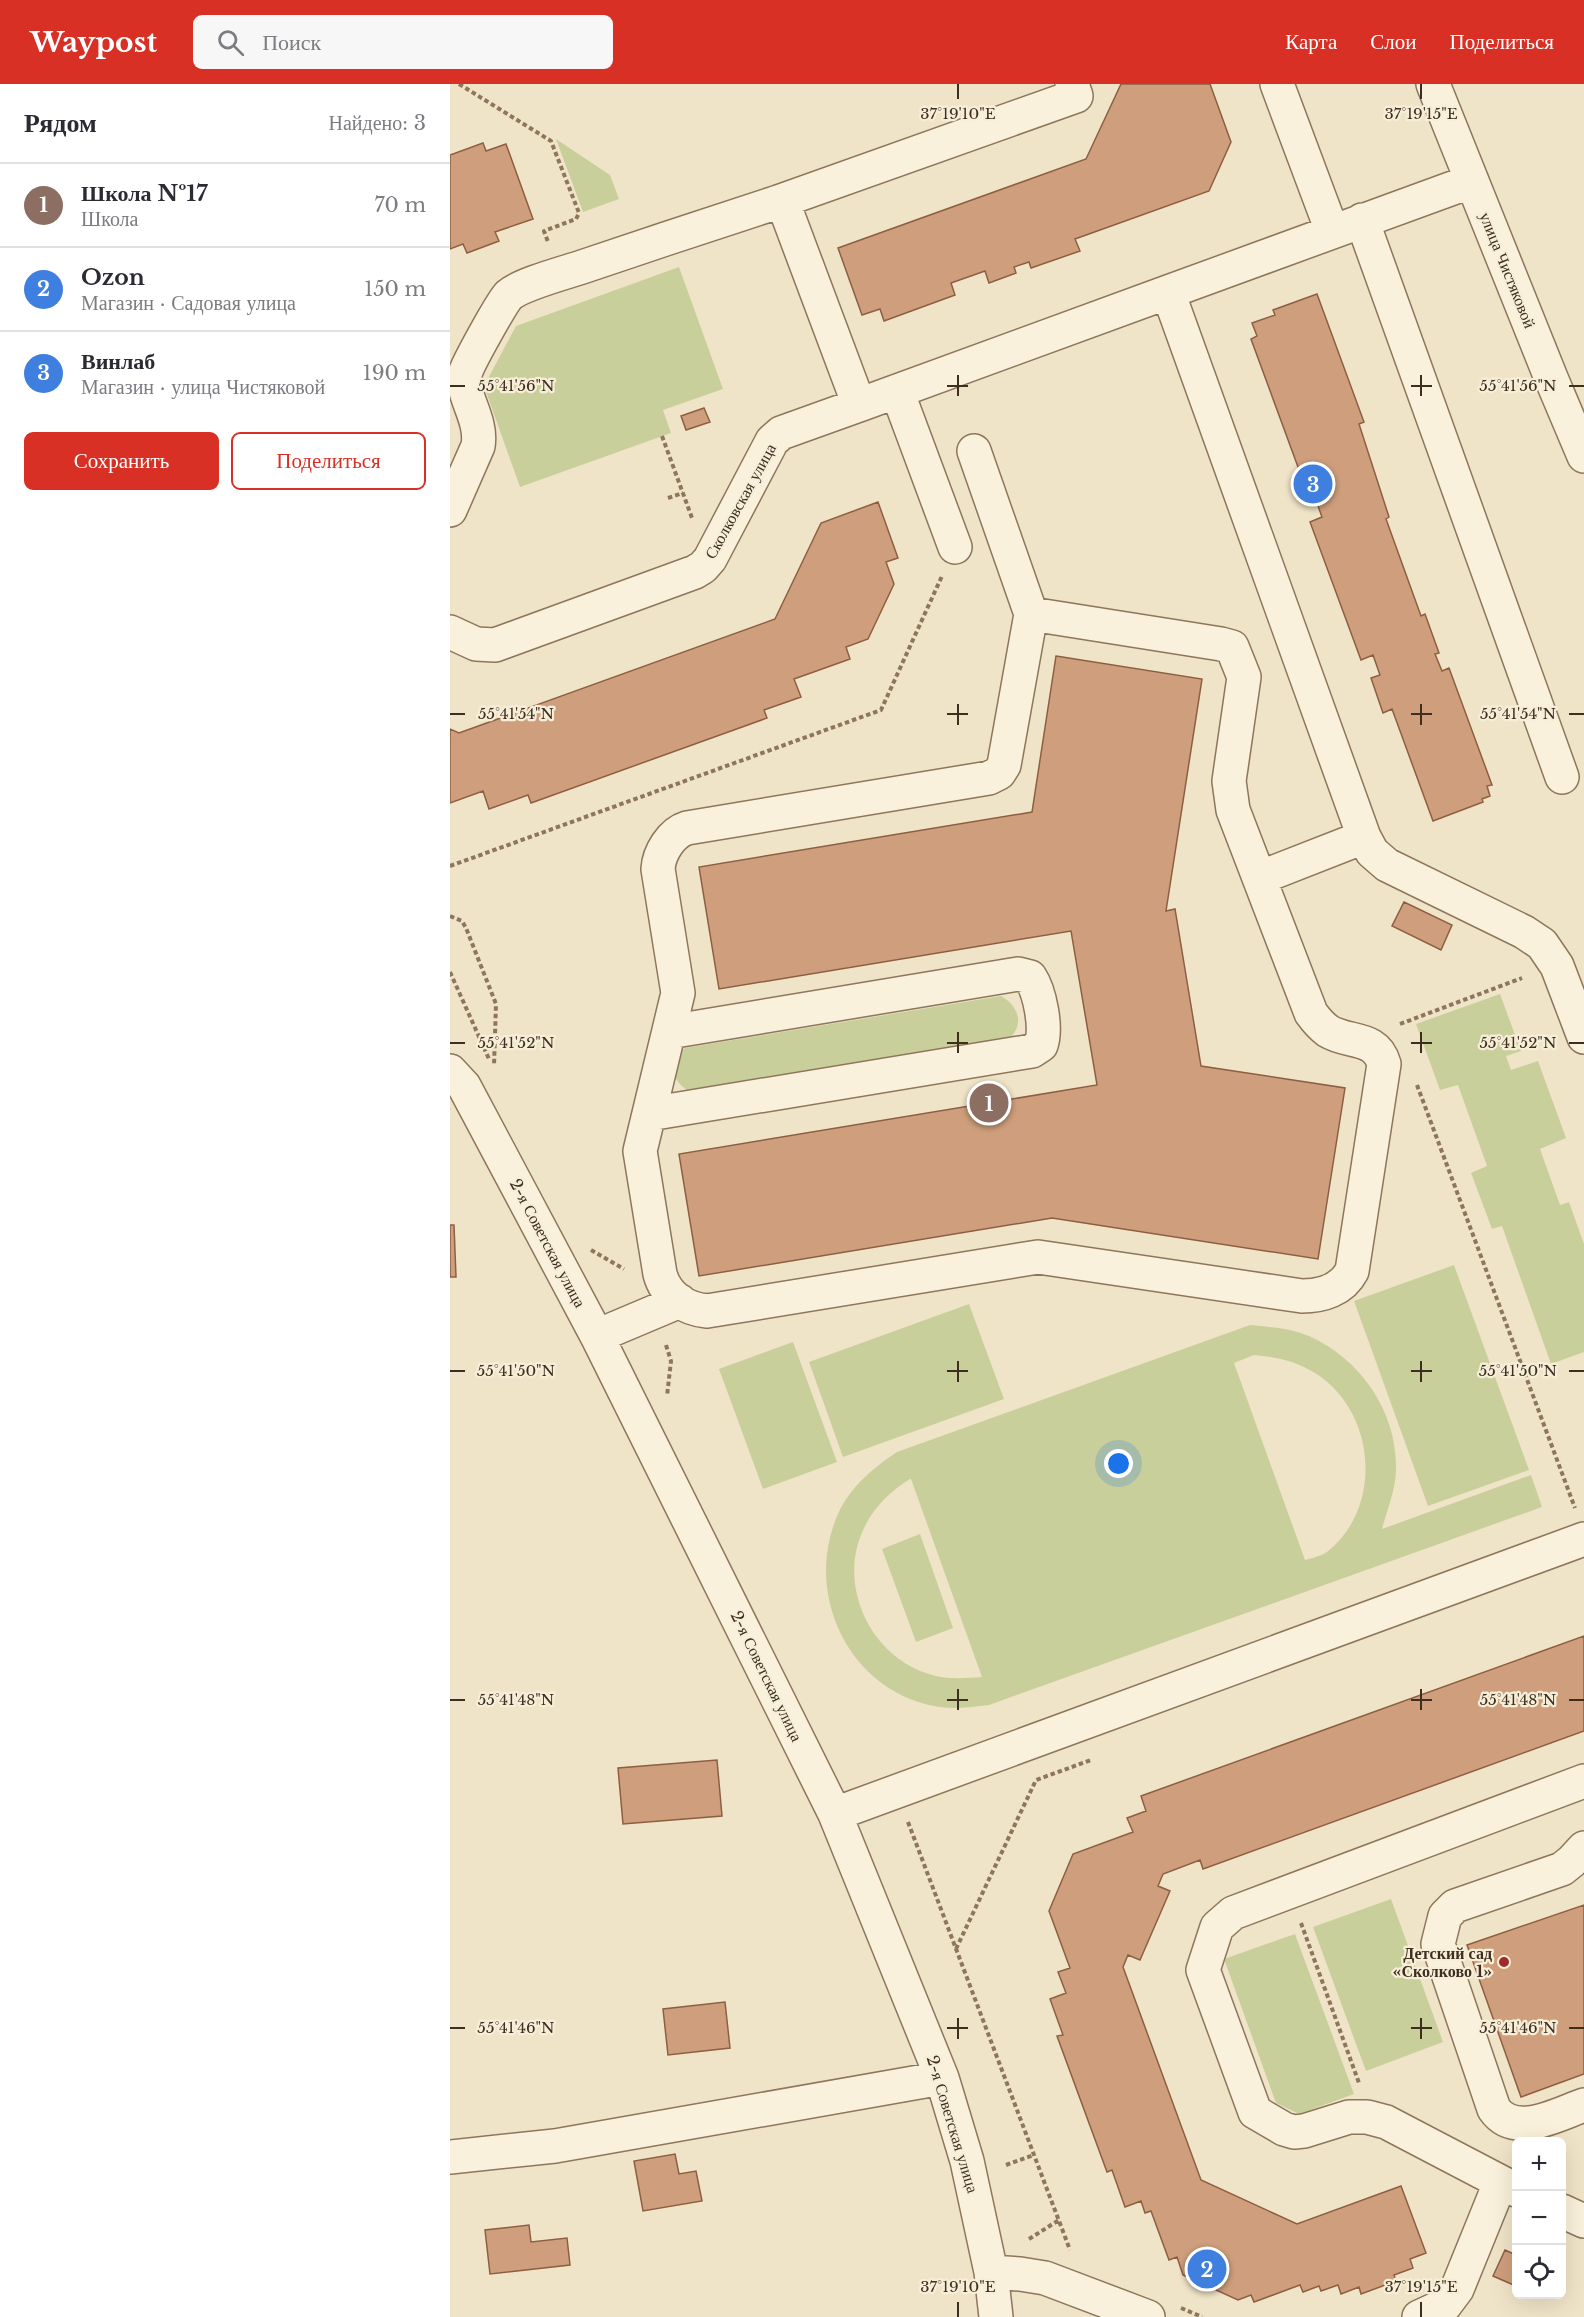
<!DOCTYPE html>
<html lang="ru">
<head>
<meta charset="utf-8">
<style>
	body { margin:0; font-family:"Libre Baskerville",serif; background:#f7f7f7; color:#2b2b33 }
	.controls { position:absolute; right:18px; bottom:18px; display:grid; overflow:hidden; border-radius:9px; box-shadow:0 6px 24px #0002 }
	.controls button { width:54px; height:54px; display:grid; place-items:center; padding:0; border:0; border-bottom:2px solid #e1e1e2; background:#fff; color:#2b2b33; font:30px sans-serif }
	.you { position:absolute; left:669px; top:1380px; width:21px; height:21px; margin:-15px; border:4px solid #fff; border-radius:50%; background:#1a73e8; box-shadow:0 0 0 9px #1a73e833 }
	.badge { display:grid; place-items:center; width:39px; height:39px; border-radius:50%; background:#d93025; color:#fff; font-size:20px; font-weight:700 }
	.pin { position:absolute; translate:-50% -50%; border:3px solid #fff; box-shadow:0 2px 6px #0006 }
	.list { margin:0; padding:0; list-style:none }
	h2 { display:flex; justify-content:space-between; align-items:center; height:78px; margin:0; padding:0 24px; font-size:26px }
	h2 small { font-size:20px; font-weight:400; color:#7c7c81 }
	.list li { display:grid; grid-template-columns:39px 1fr auto; gap:18px; align-items:center; box-sizing:border-box; height:84px; padding:0 24px; border-top:2px solid #e1e1e2 }
	.list b { display:block; font-size:22px; white-space:nowrap }
	.list p { margin:0; font-size:20px; white-space:nowrap; color:#7c7c81 }
	.list em { font-size:20px; font-style:normal; color:#7c7c81 }
	.actions { display:flex; gap:12px; padding:18px 24px }
	.actions a { flex:1; padding:14px 0; border:2px solid #d93025; border-radius:9px; text-align:center; font-size:21px; color:#d93025 }
	.actions .main { background:#d93025; color:#fff }
	.icon { flex:none; width:33px; height:33px; fill:none; stroke:currentColor; stroke-width:2; stroke-linecap:round; stroke-linejoin:round }
	.map { position:relative; flex:none; width:1134px; height:2233px; overflow:hidden }
	header { display:flex; align-items:center; gap:36px; box-sizing:border-box; height:84px; padding:0 30px; background:#d93025; color:#fff }
	header strong { font-size:28px }
	nav { display:flex; gap:33px; margin-inline-start:auto; font-size:21px }
	.search { width:420px; height:54px; background:#f7f7f7; display:flex; align-items:center; gap:15px; box-sizing:border-box; padding:0 21px; border-radius:9px; color:#7c7c81; font-size:22px }
	main { display:flex }
	aside { flex:1; background:#fff }
	.map>svg:first-child { display:block }
</style>
</head>
<body>
<header>
<strong>Waypost</strong>
<div class="search"><svg class="icon" aria-label="search" viewBox="0 0 24 24"><circle cx="10" cy="10" r="6"/><path d="M15 15l6 6"/></svg>Поиск</div>
<nav><a>Карта</a><a>Слои</a><a>Поделиться</a></nav>
</header>
<main>
<aside>
<h2>Рядом<small>Найдено: 3</small></h2>
<ul class="list">
<li><span class="badge" style="background:#8d6e63">1</span><div><b>Школа №17</b><p>Школа</p></div><em>70 m</em></li>
<li><span class="badge" style="background:#3f7fe0">2</span><div><b>Ozon</b><p>Магазин · Садовая улица</p></div><em>150 m</em></li>
<li><span class="badge" style="background:#3f7fe0">3</span><div><b>Винлаб</b><p>Магазин · улица Чистяковой</p></div><em>190 m</em></li>
</ul>
<div class="actions"><a class="main">Сохранить</a><a>Поделиться</a></div>
</aside>
<div class="map">
<svg width="1134" height="2233" viewBox="0 0 1134 2233">
	<rect width="100%" height="100%" fill="#f0e4c8"/>
	<!-- green -->
	<path fill="#c9cf9b" fill-rule="evenodd" d="M106,55L160,91L169,115L133,128Z
		M229,183L273,305L213,326L221,349L70,403L34,302L66,242Z
		M1050,910L1071,967L1056,972L1061,986L1088,977L1116,1054L1090,1065L1110,1121L1119,1118L1134,1160V1268L1101,1280L1052,1142L1042,1145L1021,1089L1037,1082L1008,1001L990,1006L966,940Z
		M551,912C569,922 575,941 558,956L242,1009C222,999 216,980 235,964Z
		M1004,1181L1079,1386L978,1422L904,1217Z
		M519,1220L554,1315L393,1373L359,1278Z
		M800,1241C820,1243 840,1244 859,1252C911,1275 948,1329 946,1387C945,1408 937,1426 932,1445L1081,1391L1092,1423L539,1621C521,1623 502,1626 484,1622C398,1605 353,1509 388,1430C400,1403 423,1384 447,1368ZM804,1271C826,1273 846,1277 865,1289C926,1327 934,1423 877,1468C871,1472 862,1474 855,1476L784,1279ZM460,1395H461L532,1593C518,1594 504,1595 491,1593C423,1581 383,1501 416,1440C427,1420 441,1407 460,1395Z
		M343,1258L387,1378L313,1405L269,1285Z
		M470,1450L503,1544L466,1558L432,1465Z
		M941,1815L993,1958L916,1987L863,1843Z
		M845,1850L904,2010L849,2030L826,2019L774,1875Z"/>
	<!-- building -->
	<path fill="#cf9f7d" stroke="#8d5f41" stroke-width="1.5" d="M671,0H760L781,58L759,107L625,155L630,167L581,184L579,178L564,183L566,189L539,199L535,187L501,199L505,211L434,237L430,225L412,231L388,164L636,75Z
		M33,59L36,67L56,60L83,135L45,148L49,157L17,169L13,160L0,165V71Z
		M867,210L914,338L909,340L939,433L936,435L971,532L975,530L989,569L985,570L992,587L999,584L1042,701L1037,702L1040,712L1032,715L1033,718L983,737L942,625L933,629L921,594L930,591L923,571L911,576L860,438L872,433L860,400L855,402L801,255L807,252L802,239L825,231L823,226Z
		M254,324L260,338L236,346L231,332Z
		M428,418L448,474L436,478L444,500L418,555L396,563L400,575L344,595L351,613L314,626L317,634L81,719L78,711L39,725L33,707L0,719V645L9,649L325,535L371,439Z
		M606,572L752,595L716,827L725,825L751,982L895,1004L868,1175L602,1134L249,1192L229,1070L647,1001L621,847L269,905L249,783L582,728Z
		M954,818L1002,841L991,866L942,842Z
		M0,1141H4L6,1193H0Z
		M1134,1552V1647L753,1785L750,1776L713,1790L708,1802L720,1807L690,1876L678,1871L673,1883L751,2096L847,2140L951,2102L976,2169L960,2175L963,2184L944,2191L946,2197L911,2210L909,2203L891,2210L888,2201L871,2207L869,2202L853,2208L850,2201L804,2218L801,2211L788,2216L733,2191L727,2173L719,2176L701,2127L695,2129L691,2117L675,2123L662,2086L657,2088L607,1952L613,1951L600,1915L616,1909L608,1888L620,1884L599,1827L623,1770L683,1748L677,1734L696,1727L691,1712Z
		M267,1676L272,1732L173,1740L168,1684Z
		M1134,1821V1990L1071,2013L1017,1861Z
		M275,1918L280,1964L218,1971L213,1925Z
		M225,2070L229,2090L246,2087L252,2117L193,2127L184,2077Z
		M79,2141L81,2158L117,2154L120,2181L40,2190L35,2146Z
		M1055,2166L1066,2171V2202L1043,2192Z"/>
	<g fill="none" stroke-linecap="round" stroke-linejoin="round">
		<defs>
			<path id="minor" d="M827,0L882,147
				M983,0L1101,294L1134,372
				M1022,97L718,208L914,753L922,768L937,781L1074,848L1092,860L1107,882L1134,953
				M328,118L626,12L622,0
				M912,136L1112,693
				M447,307L505,463
				M409,321L718,208
				M524,367L581,530L771,560L782,563L794,593L779,697L783,726L861,929C866,936 871,942 878,947C899,960 926,951 934,980L902,1187C892,1206 872,1212 852,1212L588,1173L257,1227C235,1225 216,1212 210,1190L190,1067L228,909L208,785C209,769 221,749 237,744L539,694L549,689L554,681L581,530
				M0,426L28,362C33,333 8,309 16,287C20,276 52,218 59,211C72,200 114,189 132,183C197,161 263,139 328,118L337,129L409,321L331,349L322,357L260,475L253,483L245,488L45,561L26,560L0,548
				M809,794L914,753
				M0,987L14,1002L147,1252L385,1730L492,1994L517,2077L541,2188L546,2233
				M199,1030L582,967L591,961C597,944 590,908 580,893L568,890L219,948
				M147,1252L230,1217
				M385,1730L1134,1455
				M1134,1764L1122,1777L1112,1785L1005,1822L995,1832L988,1860L1044,2025C1065,2055 1108,2030 1134,2021
				M0,2073L105,2062L492,1994
				M1066,2106L936,2038L917,2033H899L854,2047L844,2048L834,2045L805,2028L753,1886L767,1843L783,1829L1134,1697
				M1112,2127L1134,2137
				M541,2188L570,2190L595,2194L698,2233
				M969,2233L995,2221L1007,2205L1050,2099"/>
		</defs>
		<!-- minor casing -->
		<use href="#minor" stroke="#8d765c" stroke-width="36"/>
		<!-- path -->
		<path stroke="#8d765c" stroke-width="4" stroke-dasharray="4.5 3" stroke-linecap="butt" d="M9,0L101,57L129,129L126,135L94,147L98,158
			M212,352L242,434
			M218,414L233,409
			M0,782L431,626L492,492
			M0,832L12,837L16,844L46,920L44,982
			M0,888L39,975
			M950,940L1072,894
			M967,1001L1125,1424
			M141,1166L174,1185
			M216,1261L221,1277L217,1312
			M458,1738L620,2166
			M851,1839L909,1999
			M506,1865L586,1696L641,1676
			M556,2081L584,2071
			M579,2155L609,2136
			M731,2224L752,2233"/>
		<!-- minor -->
		<use href="#minor" stroke="#faf1dc" stroke-width="33"/>
	</g>
	<!-- ticks -->
	<path fill="none" stroke="#3d2e20" stroke-width="2" d="M508,0V15M971,0V15M508,291V312M971,291V312M0,302H15M497,302H518M961,302H982M1119,302H1134M508,620V641M971,620V641M0,630H15M497,630H518M961,630H982M1119,630H1134M508,948V969M971,948V969M0,959H15M497,959H518M961,959H982M1119,959H1134M508,1277V1298M971,1277V1298M0,1287H15M497,1287H518M961,1287H982M1119,1287H1134M508,1605V1626M971,1605V1626M0,1616H15M497,1616H518M961,1616H982M1119,1616H1134M508,1934V1955M971,1934V1955M0,1944H15M497,1944H518M961,1944H982M1119,1944H1134M508,2218V2233M971,2218V2233"/>
	<!-- markers -->
	<circle fill="#9e2a2b" stroke="#f7eed8" stroke-width="2" cx="1054" cy="1878" r="6"/>
	<g text-anchor="middle" stroke-width="4.5" stroke-linejoin="round" paint-order="stroke">
		<!-- street labels -->
		<g font-size="16" fill="#3d2e20" stroke="#f7eed8">
			<text transform="translate(1058 186) rotate(68)" y="6">улица Чистяковой</text>
			<text transform="translate(290 417) rotate(-61)" y="6">Сколковская улица</text>
			<text transform="translate(98 1159) rotate(62)" y="6">2-я Советская улица</text>
			<text transform="translate(317 1592) rotate(64)" y="6">2-я Советская улица</text>
			<text transform="translate(503 2040) rotate(73)" y="6">2-я Советская улица</text>
		</g>
		<!-- poi labels -->
		<g font-size="16" font-weight="bold" fill="#3d2e20" stroke="#f7eed8" text-anchor="end">
			<text x="1042" y="1875">Детский сад<tspan x="1042" dy="18">«Сколково 1»</tspan></text>
		</g>
	</g>
	<g font-size="15" text-anchor="middle" fill="#3d2e20" stroke="#f7eed8" stroke-width="4.5" stroke-linejoin="round" paint-order="stroke">
		<text x="508" y="35">37°19'10"E</text>
		<text x="971" y="35">37°19'15"E</text>
		<text x="66" y="307">55°41'56"N</text>
		<text x="1068" y="307">55°41'56"N</text>
		<text x="66" y="635">55°41'54"N</text>
		<text x="1068" y="635">55°41'54"N</text>
		<text x="66" y="964">55°41'52"N</text>
		<text x="1068" y="964">55°41'52"N</text>
		<text x="66" y="1292">55°41'50"N</text>
		<text x="1068" y="1292">55°41'50"N</text>
		<text x="66" y="1621">55°41'48"N</text>
		<text x="1068" y="1621">55°41'48"N</text>
		<text x="66" y="1949">55°41'46"N</text>
		<text x="1068" y="1949">55°41'46"N</text>
		<text x="508" y="2208">37°19'10"E</text>
		<text x="971" y="2208">37°19'15"E</text>
	</g>
</svg>
<div class="controls">
<button>+</button>
<button>−</button>
<button><svg class="icon" aria-label="locate" viewBox="0 0 24 24"><circle cx="12" cy="12" r="6"/><path d="M12 2v4M12 18v4M2 12h4M18 12h4"/></svg></button>
</div>
<div class="you"></div>
<div class="pin badge" style="left:539px;top:1019px;background:#8d6e63">1</div>
<div class="pin badge" style="left:757px;top:2185px;background:#3f7fe0">2</div>
<div class="pin badge" style="left:863px;top:400px;background:#3f7fe0">3</div>
</div>
</main>
</body>
</html>
